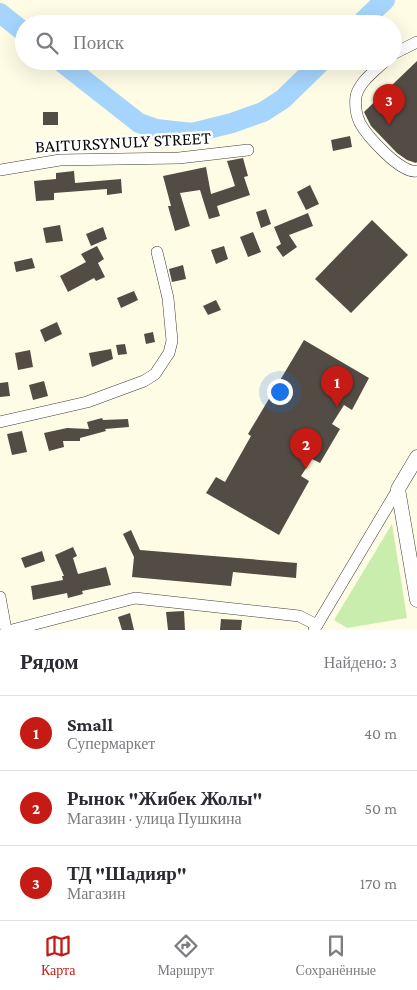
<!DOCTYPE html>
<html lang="ru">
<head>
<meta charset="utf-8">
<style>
	:root { --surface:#fff; --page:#f7f7f7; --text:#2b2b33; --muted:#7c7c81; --line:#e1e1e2; --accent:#c61b15 }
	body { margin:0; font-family:"Crimson Pro",serif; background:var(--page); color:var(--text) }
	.you { position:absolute; left:279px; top:391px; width:18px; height:18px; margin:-12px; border:4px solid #fff; border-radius:50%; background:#1a73e8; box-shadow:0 0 0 8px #1a73e833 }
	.badge { display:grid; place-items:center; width:32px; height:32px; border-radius:50%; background:var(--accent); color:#fff; font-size:16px; font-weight:700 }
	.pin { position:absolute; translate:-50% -41px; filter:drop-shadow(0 1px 2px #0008) }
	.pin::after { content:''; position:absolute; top:26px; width:18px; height:15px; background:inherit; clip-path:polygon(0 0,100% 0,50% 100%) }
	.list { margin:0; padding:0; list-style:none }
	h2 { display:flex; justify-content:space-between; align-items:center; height:65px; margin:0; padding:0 20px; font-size:21px }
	h2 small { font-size:16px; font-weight:400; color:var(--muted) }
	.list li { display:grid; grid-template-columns:32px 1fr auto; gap:15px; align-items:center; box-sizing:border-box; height:75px; padding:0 20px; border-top:1px solid var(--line) }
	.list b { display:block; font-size:19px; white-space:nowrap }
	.list p { margin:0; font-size:16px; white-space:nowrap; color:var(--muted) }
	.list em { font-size:16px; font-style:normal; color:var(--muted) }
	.icon { flex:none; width:28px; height:28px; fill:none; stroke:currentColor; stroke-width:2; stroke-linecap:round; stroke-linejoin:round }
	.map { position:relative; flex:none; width:417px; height:630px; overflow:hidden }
	.search { position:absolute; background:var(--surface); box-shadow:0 5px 20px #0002; left:15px; right:15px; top:15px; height:55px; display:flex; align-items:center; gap:12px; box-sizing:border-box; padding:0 18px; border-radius:28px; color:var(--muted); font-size:19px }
	.sheet { height:290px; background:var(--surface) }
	nav { display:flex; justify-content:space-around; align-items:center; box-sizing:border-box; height:70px; border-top:1px solid var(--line); background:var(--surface); font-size:14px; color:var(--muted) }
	nav a { display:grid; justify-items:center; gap:2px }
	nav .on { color:var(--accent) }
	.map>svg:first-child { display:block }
	.green { fill:#c9edac }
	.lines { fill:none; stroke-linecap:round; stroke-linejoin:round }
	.river { stroke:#a5d5fd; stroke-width:20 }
	.building { fill:#534c45 }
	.minor-casing { stroke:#3d3d3d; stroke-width:12 }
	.tertiary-casing { stroke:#3d3d3d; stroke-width:15 }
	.minor { stroke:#fff; stroke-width:11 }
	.tertiary { stroke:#fff; stroke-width:14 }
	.labels { text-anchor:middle; stroke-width:5; stroke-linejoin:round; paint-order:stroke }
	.street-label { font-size:18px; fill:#0a0a0a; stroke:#fff }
</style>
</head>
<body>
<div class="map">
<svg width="417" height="630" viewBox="0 0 417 630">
	<rect width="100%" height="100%" fill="#fffce6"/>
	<!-- green -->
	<path class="green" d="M392,524l15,94 -60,10 -13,-8z"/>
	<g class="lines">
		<!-- river -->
		<g class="river">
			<path d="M0,13l24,19"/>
			<path d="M360,24l25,-24"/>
			<path d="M60,61l79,62 17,6 36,4 40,-10 31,-11 20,-13 39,-38"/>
		</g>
	</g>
	<!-- building -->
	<g class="building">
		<path d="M417,61v101l-1,1 -9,-3 -10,-7 -26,-27 -7,-14z"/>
		<rect x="43" y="112" width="15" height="13"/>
		<path d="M350,136l2,11 -19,4 -2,-11z"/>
		<path d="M243,158l5,18 -4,1 6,18 -33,11 3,10 -11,3 -9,-29 -20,3 10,33 -15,5 -7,-25h3l-8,-30 43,-9 5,27 24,-8 -8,-25z"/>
		<path d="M74,171l1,12 46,-4 1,14 -15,2v-6l-53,4v7l-18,1 -2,-20 22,-2v-6z"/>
		<path d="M310,185l9,19 -13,6 -9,-18z"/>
		<path d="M266,209l5,15 -10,4 -5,-16z"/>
		<path d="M308,213l5,13 -24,9 8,12 -14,10 -7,-10 5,-3 -7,-17z"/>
		<path d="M372,220l36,35 -57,58 -36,-34z"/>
		<path d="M60,225l3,16 -17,2 -3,-15z"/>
		<path d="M103,227l4,12 -16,7 -5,-12z"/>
		<path d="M253,232l8,20 -13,5 -8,-20z"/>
		<path d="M97,246l7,13 -6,4 7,14 -9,4 -2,-3 -26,14 -8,-16 26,-14 -5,-8z"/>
		<path d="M224,246l4,13 -12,5 -5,-14z"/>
		<path d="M32,258l3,10 -19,4 -2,-10z"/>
		<path d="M183,265l3,14 -14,3 -3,-13z"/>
		<path d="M134,291l4,9 -17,8 -4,-10z"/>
		<path d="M216,300l5,10 -13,5 -5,-9z"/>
		<path d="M57,322l5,12 -17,8 -5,-12z"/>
		<path d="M153,332l2,10 -9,2 -2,-10z"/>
		<path d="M304,340l65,38 -17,32 -8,-5 -12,19 8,5 -20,34 -8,-4 -11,17 8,5 -30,54 -73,-42 10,-16 9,5 26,-46 -3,-2z"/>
		<path d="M125,344l2,10 -9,1 -2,-10z"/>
		<path d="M111,349l2,10 -21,8 -3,-14z"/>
		<path d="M30,350l3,17 -15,3 -3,-17z"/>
		<path d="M44,381l4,15 -15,4 -4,-15z"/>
		<path d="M8,382l2,14 -10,1v-14z"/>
		<path d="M102,418l1,2 25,-1 1,8 -24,2 1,2 -26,7v3h-17l1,6 -15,4 -5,-18 23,-5 22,1 -2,-7z"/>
		<path d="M22,431l5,21 -15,3 -5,-21z"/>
		<path d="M131,530l9,20 157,13 -1,15 -63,-6 -2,14 -99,-9 2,-20 -11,-23z"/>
		<path d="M73,547l4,9 -4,2 5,16 28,-7 5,18 -29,6 1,3 -15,4 -1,-5 -34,7 -2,-14 32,-6 -1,-4h2l-9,-21z"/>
		<path d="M42,551l3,10 -20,7 -4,-10z"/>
		<path d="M184,611l1,19h-17l-2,-18z"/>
		<path d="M130,613l4,17h-12l-4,-13z"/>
		<path d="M221,619l21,1 -1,10h-21z"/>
	</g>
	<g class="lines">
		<!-- minor casing -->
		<g class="minor-casing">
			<g id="minor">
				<path d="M393,54l24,-12"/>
				<path d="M385,61c-10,10 -25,20 -29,35 -1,9 0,19 4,27 7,13 42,52 57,48"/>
				<path d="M0,170l60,-10 119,-2 69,-8"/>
				<path d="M0,422l87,-20 57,-21 11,-7 14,-21 3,-12 -4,-43 -11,-46"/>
				<path d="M0,597l6,33"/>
				<path d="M12,630l123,-32 164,18 18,9"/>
				<path d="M314,630l84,-141"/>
			</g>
		</g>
		<!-- tertiary casing -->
		<g class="tertiary-casing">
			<path id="tertiary" d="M417,457l-19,32 19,111"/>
		</g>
		<!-- minor -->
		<use href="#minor" class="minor"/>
		<!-- tertiary -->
		<use href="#tertiary" class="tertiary"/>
	</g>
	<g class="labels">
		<!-- street labels -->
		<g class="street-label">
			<text transform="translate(123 142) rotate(-3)" y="6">BAITURSYNULY STREET</text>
		</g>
	</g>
</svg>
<div class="you"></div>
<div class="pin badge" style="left:337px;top:407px">1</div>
<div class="pin badge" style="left:306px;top:469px">2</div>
<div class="pin badge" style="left:389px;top:125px">3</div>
<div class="search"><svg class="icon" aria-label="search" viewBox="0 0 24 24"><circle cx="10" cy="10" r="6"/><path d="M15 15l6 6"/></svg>Поиск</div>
</div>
<section class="sheet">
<h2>Рядом<small>Найдено: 3</small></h2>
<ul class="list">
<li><span class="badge">1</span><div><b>Small</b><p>Супермаркет</p></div><em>40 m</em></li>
<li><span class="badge">2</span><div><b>Рынок &quot;Жибек Жолы&quot;</b><p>Магазин · улица Пушкина</p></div><em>50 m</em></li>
<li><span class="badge">3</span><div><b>ТД &quot;Шадияр&quot;</b><p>Магазин</p></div><em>170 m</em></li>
</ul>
</section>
<nav>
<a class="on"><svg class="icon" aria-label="map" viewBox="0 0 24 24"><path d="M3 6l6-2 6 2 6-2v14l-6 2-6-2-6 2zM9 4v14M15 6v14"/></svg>Карта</a>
<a><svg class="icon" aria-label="directions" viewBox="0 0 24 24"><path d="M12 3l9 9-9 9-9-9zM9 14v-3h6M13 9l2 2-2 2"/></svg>Маршрут</a>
<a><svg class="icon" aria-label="saved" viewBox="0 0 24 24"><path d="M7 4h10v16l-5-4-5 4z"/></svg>Сохранённые</a>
</nav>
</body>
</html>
